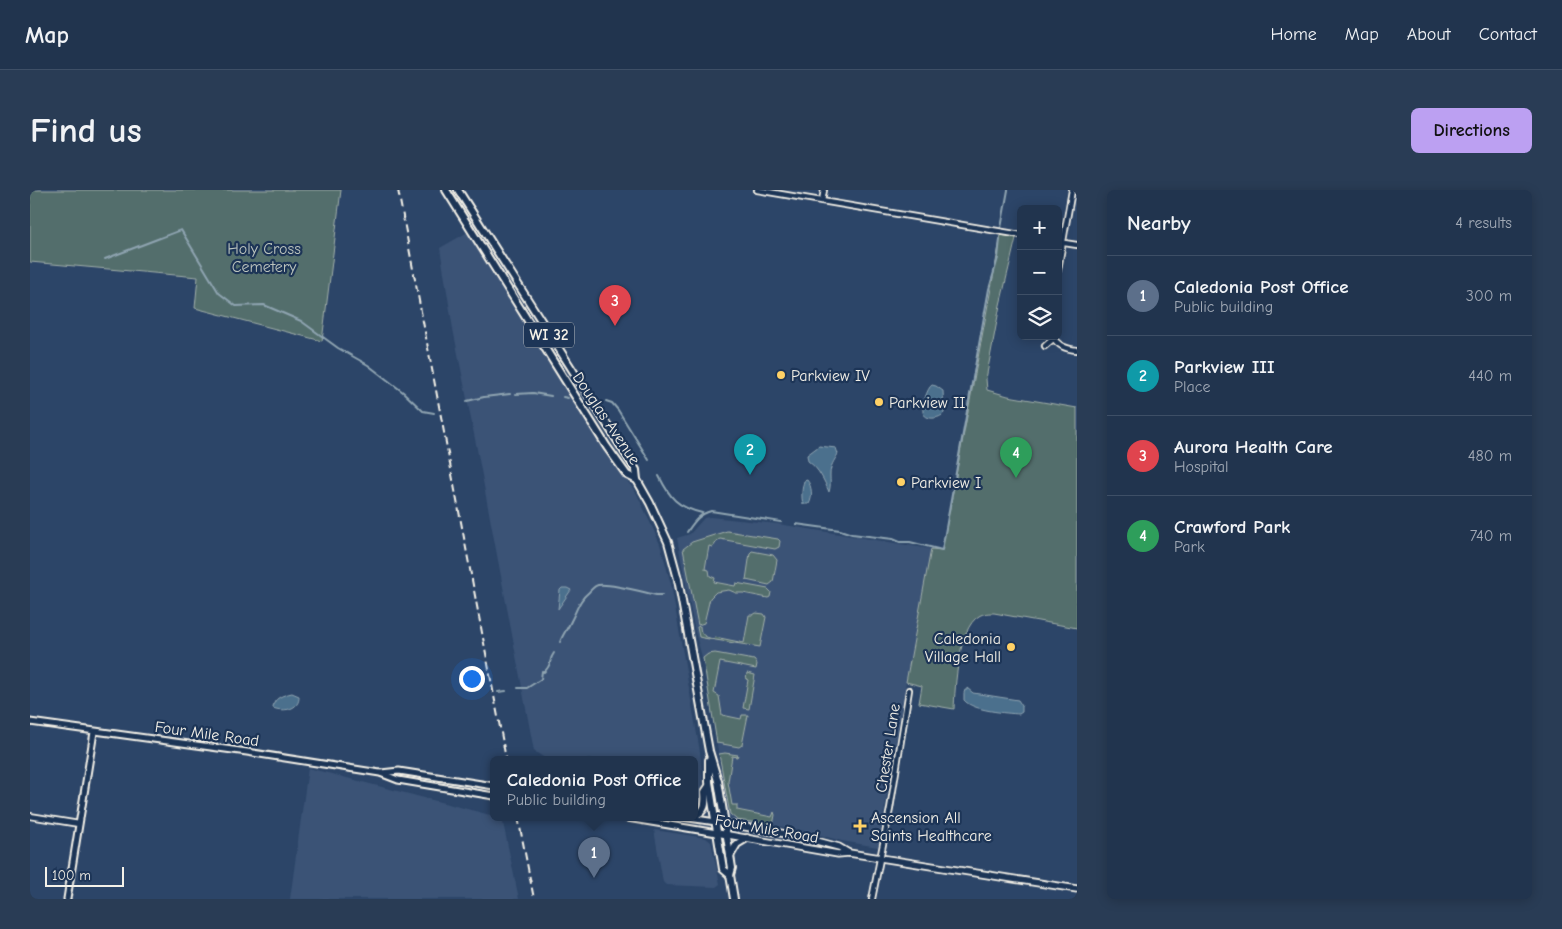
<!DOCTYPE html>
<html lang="en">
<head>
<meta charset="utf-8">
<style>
	:root { --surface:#21344e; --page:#293c55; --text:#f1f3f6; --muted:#a2aab6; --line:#3e4f66; --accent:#bca0f2 }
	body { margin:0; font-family:"Comic Neue",sans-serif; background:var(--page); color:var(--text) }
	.controls { position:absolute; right:15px; top:15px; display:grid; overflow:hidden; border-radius:8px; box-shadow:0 2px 12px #0003 }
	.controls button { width:45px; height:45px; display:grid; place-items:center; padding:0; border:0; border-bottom:1px solid var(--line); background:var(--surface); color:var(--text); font:25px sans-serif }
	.scale { position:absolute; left:15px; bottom:12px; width:79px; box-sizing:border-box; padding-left:5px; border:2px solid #f4f1e8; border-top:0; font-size:14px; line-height:18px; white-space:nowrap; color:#f4f1e8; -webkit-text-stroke:4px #1d3557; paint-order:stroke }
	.you { position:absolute; left:441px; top:488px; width:18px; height:18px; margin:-12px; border:4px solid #fff; border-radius:50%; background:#1a73e8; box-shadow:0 0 0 8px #1a73e833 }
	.badge { display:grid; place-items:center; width:32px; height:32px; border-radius:50%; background:var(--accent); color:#fff; font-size:16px; font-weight:700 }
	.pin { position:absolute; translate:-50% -41px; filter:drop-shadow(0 1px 2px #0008) }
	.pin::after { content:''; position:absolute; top:26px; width:18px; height:15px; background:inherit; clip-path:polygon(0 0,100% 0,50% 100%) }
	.popup { position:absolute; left:460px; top:566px; width:208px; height:65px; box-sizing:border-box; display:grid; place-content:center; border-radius:8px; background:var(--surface); filter:drop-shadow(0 1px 4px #0005); font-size:16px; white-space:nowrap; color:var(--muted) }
	.popup b { font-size:19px; color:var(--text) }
	.popup::after { content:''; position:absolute; left:50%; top:100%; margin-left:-10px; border:10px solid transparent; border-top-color:var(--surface) }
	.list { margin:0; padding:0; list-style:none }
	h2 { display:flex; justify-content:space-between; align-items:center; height:65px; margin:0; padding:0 20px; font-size:21px }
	h2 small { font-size:16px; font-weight:400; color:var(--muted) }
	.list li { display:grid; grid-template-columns:32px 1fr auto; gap:15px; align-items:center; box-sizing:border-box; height:80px; padding:0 20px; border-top:1px solid var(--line) }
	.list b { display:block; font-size:19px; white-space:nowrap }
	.list p { margin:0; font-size:16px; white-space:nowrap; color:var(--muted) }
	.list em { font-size:16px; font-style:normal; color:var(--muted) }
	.icon { flex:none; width:28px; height:28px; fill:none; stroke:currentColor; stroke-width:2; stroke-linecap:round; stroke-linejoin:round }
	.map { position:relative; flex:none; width:1047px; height:709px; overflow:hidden; border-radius:8px }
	header { display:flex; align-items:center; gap:30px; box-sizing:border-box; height:70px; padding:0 25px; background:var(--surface); border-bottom:1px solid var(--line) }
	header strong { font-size:24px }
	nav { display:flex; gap:28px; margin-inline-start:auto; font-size:18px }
	.intro { display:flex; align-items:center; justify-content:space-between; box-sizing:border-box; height:120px; padding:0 30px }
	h1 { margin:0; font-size:35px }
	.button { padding:12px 22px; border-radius:8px; background:var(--accent); color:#111; font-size:18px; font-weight:700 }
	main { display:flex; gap:30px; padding:0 30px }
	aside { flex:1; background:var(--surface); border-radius:8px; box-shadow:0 2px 12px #0003 }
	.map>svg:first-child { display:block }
	.built { fill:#3b5376 }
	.green { fill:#526e6c; stroke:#a3b0aa }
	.water { fill:#4b708d; stroke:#8fa4b1 }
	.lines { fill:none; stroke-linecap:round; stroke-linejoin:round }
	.stream { stroke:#8fa4b1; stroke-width:2 }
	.minor-casing { stroke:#f4f1e8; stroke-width:8 }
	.tertiary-casing { stroke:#f4f1e8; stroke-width:9 }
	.secondary-casing { stroke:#f4f1e8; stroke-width:9 }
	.primary-casing { stroke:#f4f1e8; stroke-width:10 }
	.minor { stroke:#1d3557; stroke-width:4.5 }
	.tertiary { stroke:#1d3557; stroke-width:5 }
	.secondary { stroke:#1d3557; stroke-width:5.5 }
	.primary { stroke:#1d3557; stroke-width:6 }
	.rail { stroke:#f4f1e8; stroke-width:2; stroke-dasharray:8 4; stroke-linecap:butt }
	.poi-dot { fill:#ffd166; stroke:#1d3557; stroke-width:2 }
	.labels { text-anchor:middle; stroke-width:4.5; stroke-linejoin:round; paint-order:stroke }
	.shield { fill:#1d3557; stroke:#b4b9bc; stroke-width:1 }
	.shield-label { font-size:15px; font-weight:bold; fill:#f4f1e8 }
	.park-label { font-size:16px; fill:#bbc3bd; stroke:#1d3557 }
	.poi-label { font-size:16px; fill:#f4f1e8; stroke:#1d3557; text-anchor:start }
	.street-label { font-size:16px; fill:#f4f1e8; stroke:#1d3557 }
</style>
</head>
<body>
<header>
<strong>Map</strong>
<nav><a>Home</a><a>Map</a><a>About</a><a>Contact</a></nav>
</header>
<div class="intro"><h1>Find us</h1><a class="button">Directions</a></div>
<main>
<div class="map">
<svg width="1047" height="709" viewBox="0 0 1047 709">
	<rect width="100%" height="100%" fill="#2c4568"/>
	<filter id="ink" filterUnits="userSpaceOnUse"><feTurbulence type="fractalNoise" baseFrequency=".02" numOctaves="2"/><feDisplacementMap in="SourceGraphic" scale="10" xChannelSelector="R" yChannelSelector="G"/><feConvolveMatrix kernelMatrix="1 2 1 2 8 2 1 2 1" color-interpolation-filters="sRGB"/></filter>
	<g filter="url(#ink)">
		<!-- built -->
		<g class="built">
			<path d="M438,42l143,227 26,35 23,50 11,40 29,168 4,49 -3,9 -7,2v-53h-148l-12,-8 -57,-302 -24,-120 -13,-81z"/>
			<path d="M680,327l68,7 153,25 -25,133 -28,165 -36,-6 -37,-10 -32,-6 -36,-3 -8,-5 -2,-5 -8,-56 -18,-103 -6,-21 -18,-94 13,-4 14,-16z"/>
			<path d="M278,578l194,50 17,81h-229z"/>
			<path d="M624,640l52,8 5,4 9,42 -4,3 -50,-2 -3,-3z"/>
		</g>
		<!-- green -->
		<g class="green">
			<path d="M1,0h310l-19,151 -127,-33 3,-31 -168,-15v-63z"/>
			<path d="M971,45l15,3 -16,67 -14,74 1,11 21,6 69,12v220l-83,-15c-5,0 -10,0 -15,3 -21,12 -24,71 -25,93l-35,-6 3,-17 -16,-4 25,-133 11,1z"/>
			<path d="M697,341l51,8 2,2 -1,6 -4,2 -55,-10 -2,1 -5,7 -4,-1 -4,23 4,1 1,6 5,2 -1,4 21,4 1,-3 32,6 3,3 -1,5 -2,1 -25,-5h-7l-7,-3 -13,2 -6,6 -6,25 -6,2 -15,-76 9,-7z"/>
			<path d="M722,361l21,4 4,5 -4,22 -4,3 -23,-5 4,-27z"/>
			<path d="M726,423l8,1 2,3 -6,30 -57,-9 -4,-1 -2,-10 3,-1c0,9 5,11 13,13l2,-2 29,6 5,-28h4z"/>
			<path d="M685,463l39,7 3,4 -1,5 -36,-7 -6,31 5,3 3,19 19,4 1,-4h6l-6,30 -3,2 -22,-4 -14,-85 5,-4z"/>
			<path d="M717,483l8,2 -6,34 -6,-1 5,-28 -2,-1z"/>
			<path d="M695,563l13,2 -1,2 -5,-1 -4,26 4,23h5v5l35,7 2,-5 1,3 -2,10 -36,-5 -7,-6 -11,-60z"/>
		</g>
		<!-- water -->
		<g class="water">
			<path d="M902,195l4,1 7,5 1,22c-4,6 -19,8 -21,-1 -1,-6 4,-24 9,-27z"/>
			<path d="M789,256l17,2 2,6c-4,7 -8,12 -8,21 0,6 1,11 -1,17 -5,-12 -10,-23 -21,-31l-1,-6z"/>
			<path d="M777,290c5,6 6,17 2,24h-6c-2,-8 -1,-16 1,-23z"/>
			<path d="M537,398l4,2 -13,19 2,-19 2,-2z"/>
			<path d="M937,498l6,5 45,7 4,6v6l-3,2c-13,-1 -46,-3 -55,-14v-7l1,-3h2z"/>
			<path d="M262,503l7,3c1,14 -16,16 -26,12 0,-10 10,-13 19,-15z"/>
		</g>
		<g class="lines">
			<!-- stream -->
			<g class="stream">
				<path d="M971,38l7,-38"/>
				<path d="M75,69l76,-29 38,63 17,13 28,-1 37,16 37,27 30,17 35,27 20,19 11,2"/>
				<path d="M486,204l17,-1 18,3"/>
				<path d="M533,207l5,1"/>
				<path d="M437,211l17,-4 26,-3"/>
				<path d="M576,211l6,2 6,7 31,50"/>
				<path d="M629,286c11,22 18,31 43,37"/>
				<path d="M766,334l44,6 12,4 41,5 7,3h10l32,8 47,-261 9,-31 2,-19"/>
				<path d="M657,342c7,-10 12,-18 24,-21l70,11"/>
				<path d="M530,452c3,-8 8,-14 11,-21 6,-11 8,-21 18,-29 3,-3 5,-6 9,-7 13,-2 44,7 58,10h6"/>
				<path d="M488,498h9l14,-9 1,-8 2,1c9,-8 4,-11 10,-19"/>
				<path d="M468,502l8,-1"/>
			</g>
			<!-- minor casing -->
			<g class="minor-casing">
				<g id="minor">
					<path d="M727,0l264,45"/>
					<path d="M792,11l2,-11"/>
					<path d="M1028,52l19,3"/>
					<path d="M1028,80l14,-80"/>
					<path d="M1022,146c6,10 14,13 25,14"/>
					<path d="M1015,156l8,-7"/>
					<path d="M0,626l49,8"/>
					<path d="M842,709l18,-90 19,-119"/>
				</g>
			</g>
			<!-- tertiary casing -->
			<g class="tertiary-casing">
				<g id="tertiary">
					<path d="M0,532l217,30 133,21 18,7 96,16"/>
					<path d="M351,583l18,-2 95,15"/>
					<path d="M591,627l96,16"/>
					<path d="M652,627l34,5"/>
					<path d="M37,709l27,-167"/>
				</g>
			</g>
			<!-- secondary casing -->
			<g class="secondary-casing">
				<g id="secondary">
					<path d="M686,632l82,14 41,11 10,6"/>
					<path d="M687,643l121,21 11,-1 228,36"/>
				</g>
			</g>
			<!-- primary casing -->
			<g class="primary-casing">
				<g id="primary">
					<path d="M416,0l161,257 20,28 10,5"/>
					<path d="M428,0l178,280 1,10 13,23 18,39 10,37 31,172 9,30 14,87 -2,7 4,24"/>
					<path d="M679,570v22l14,87 7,6"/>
					<path d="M664,626c12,-4 12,-13 11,-24l4,-6"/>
					<path d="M700,666l7,-12 10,-6"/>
				</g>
			</g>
			<!-- minor -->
			<use href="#minor" class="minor"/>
			<!-- tertiary -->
			<use href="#tertiary" class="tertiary"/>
			<!-- secondary -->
			<use href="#secondary" class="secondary"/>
			<!-- primary -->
			<use href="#primary" class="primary"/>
			<!-- rail -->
			<g class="rail">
				<path d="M368,0l108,569"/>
				<path d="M488,627l16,82"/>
			</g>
		</g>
	</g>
	<!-- markers -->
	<g class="poi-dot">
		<circle cx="751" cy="185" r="5"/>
		<circle cx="849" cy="212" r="5"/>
		<circle cx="871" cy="292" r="5"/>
		<circle cx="981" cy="457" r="5"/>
		<path d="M827.5 628.5h5v5h5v5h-5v5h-5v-5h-5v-5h5z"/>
	</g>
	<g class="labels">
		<!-- shield labels -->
		<rect class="shield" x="494" y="132.5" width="50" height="25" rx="4"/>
		<g class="shield-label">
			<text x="519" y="150">WI 32</text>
		</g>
		<!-- park labels -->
		<g class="park-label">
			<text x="234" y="64">Holy Cross<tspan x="234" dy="18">Cemetery</tspan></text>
		</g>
		<!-- poi labels -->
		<g class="poi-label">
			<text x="761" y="191">Parkview IV</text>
			<text x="859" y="218">Parkview II</text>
			<text x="881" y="298">Parkview I</text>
			<text x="971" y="454" text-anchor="end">Caledonia<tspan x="971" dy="18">Village Hall</tspan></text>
			<text x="841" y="633">Ascension All<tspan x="841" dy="18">Saints Healthcare</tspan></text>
		</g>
		<!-- street labels -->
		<g class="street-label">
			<text transform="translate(577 228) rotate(56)" y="6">Douglas Avenue</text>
			<text transform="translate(177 543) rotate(8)" y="6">Four Mile Road</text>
			<text transform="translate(857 558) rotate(-81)" y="6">Chester Lane</text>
			<text transform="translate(737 638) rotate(10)" y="6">Four Mile Road</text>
		</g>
	</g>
</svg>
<div class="controls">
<button>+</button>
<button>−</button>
<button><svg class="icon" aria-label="layers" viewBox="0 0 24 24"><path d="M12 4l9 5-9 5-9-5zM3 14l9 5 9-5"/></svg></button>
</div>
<div class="scale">100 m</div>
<div class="you"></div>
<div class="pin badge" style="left:564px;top:688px;background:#5c6f8a">1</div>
<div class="popup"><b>Caledonia Post Office</b>Public building</div>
<div class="pin badge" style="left:720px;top:285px;background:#0f9aa8">2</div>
<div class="pin badge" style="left:585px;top:136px;background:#e0444e">3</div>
<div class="pin badge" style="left:986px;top:288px;background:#2e9e5b">4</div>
</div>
<aside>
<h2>Nearby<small>4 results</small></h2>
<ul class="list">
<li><span class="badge" style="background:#5c6f8a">1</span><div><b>Caledonia Post Office</b><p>Public building</p></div><em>300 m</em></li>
<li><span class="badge" style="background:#0f9aa8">2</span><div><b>Parkview III</b><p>Place</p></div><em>440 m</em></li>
<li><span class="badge" style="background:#e0444e">3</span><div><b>Aurora Health Care</b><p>Hospital</p></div><em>480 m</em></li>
<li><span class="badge" style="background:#2e9e5b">4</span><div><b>Crawford Park</b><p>Park</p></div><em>740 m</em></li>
</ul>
</aside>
</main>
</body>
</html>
